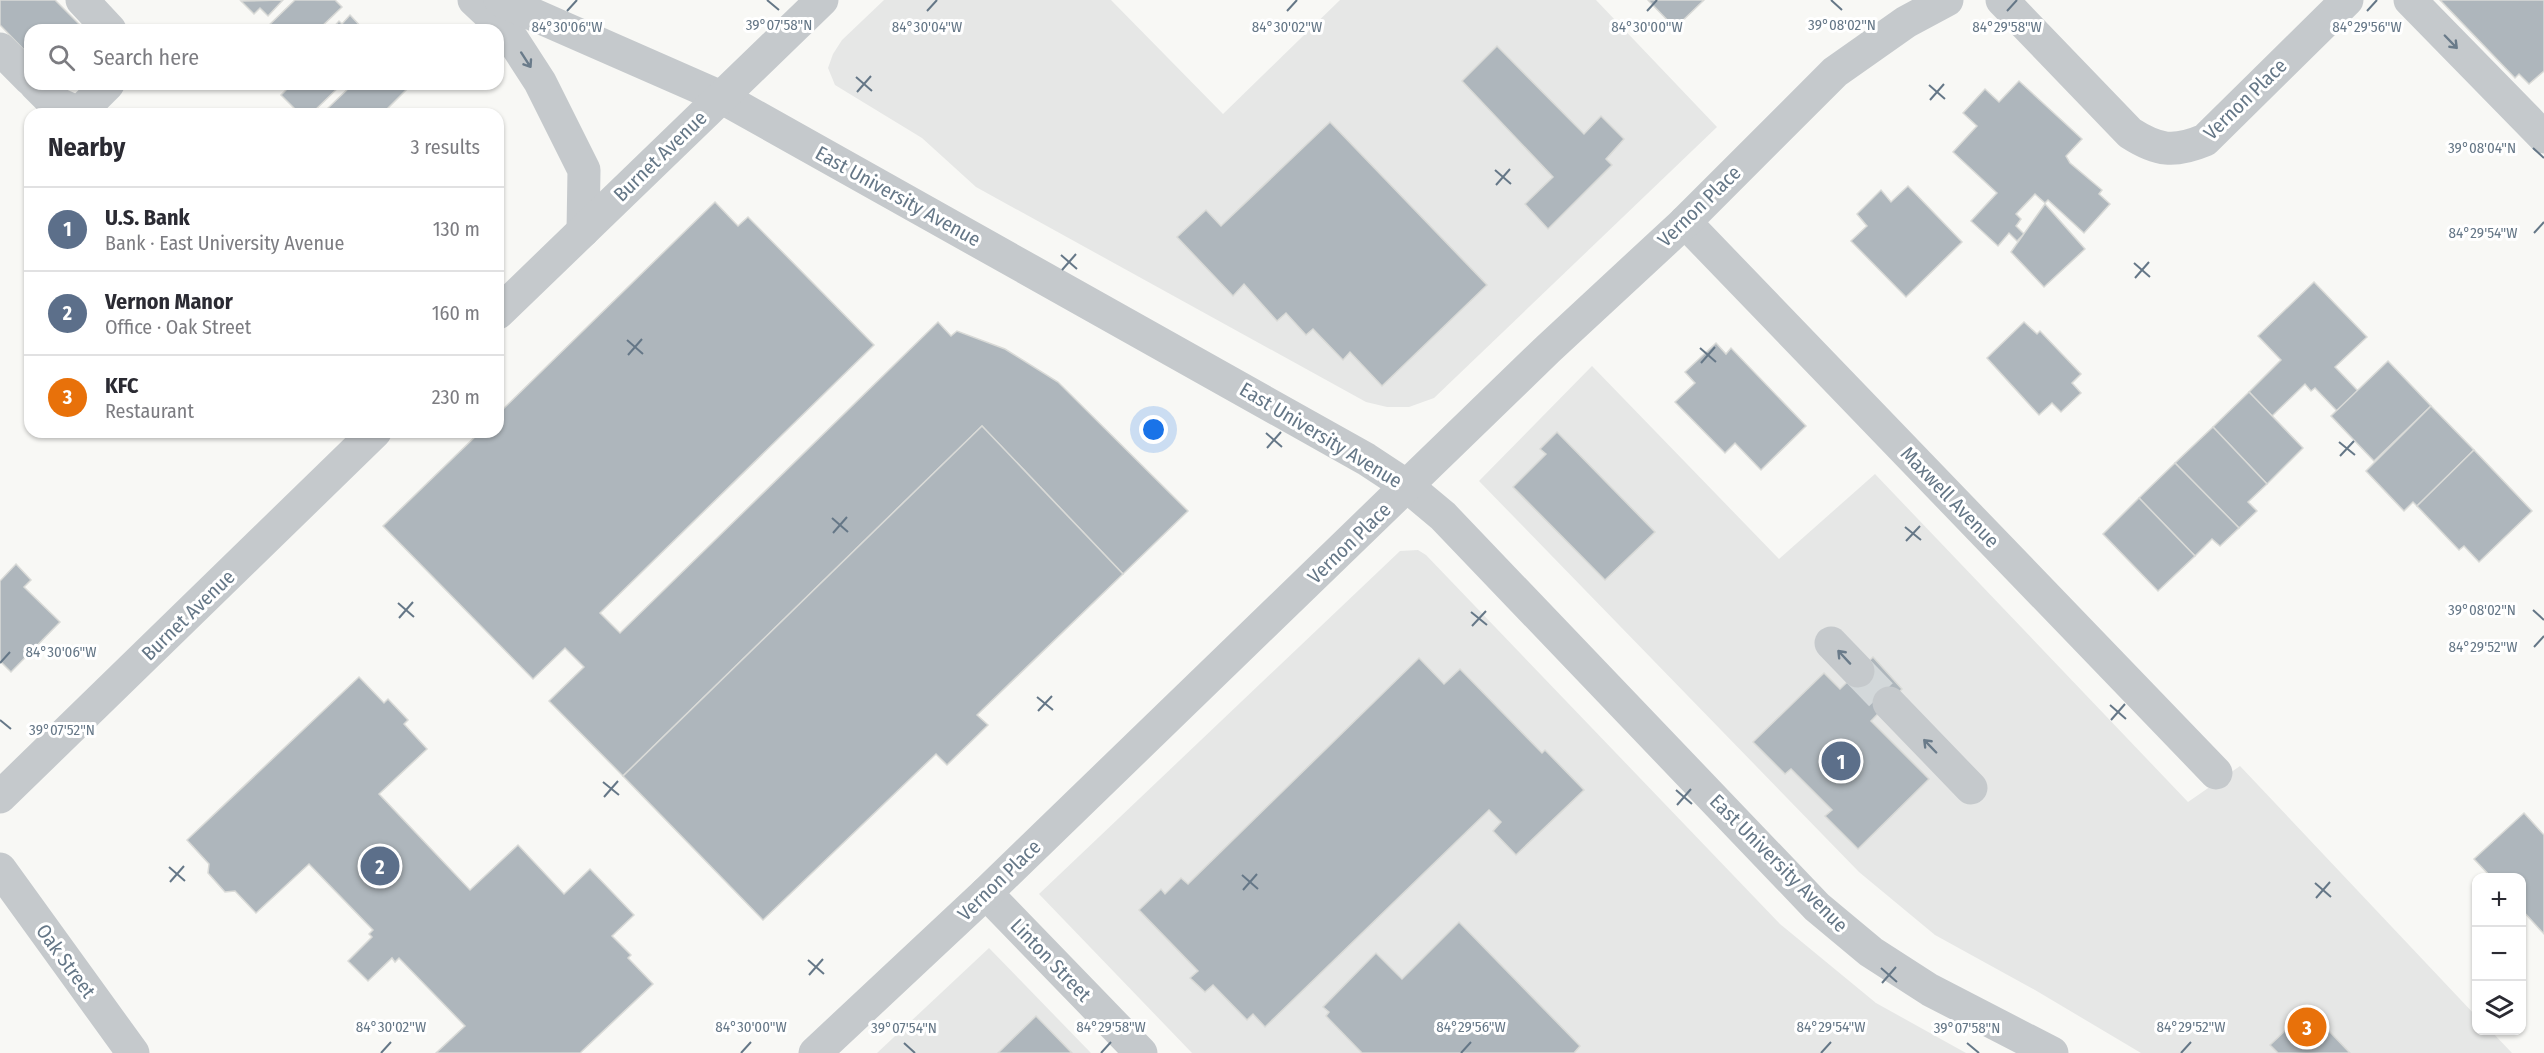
<!DOCTYPE html>
<html lang="en">
<head>
<meta charset="utf-8">
<style>
	:root { --surface:#fff; --page:#f7f7f7; --text:#2b2b33; --muted:#7c7c81; --line:#e1e1e2; --accent:#b45309 }
	body { margin:0; font-family:"Fira Sans Condensed",sans-serif; background:var(--page); color:var(--text) }
	.controls { position:absolute; right:18px; bottom:18px; display:grid; overflow:hidden; border-radius:12px; box-shadow:0 2px 4px #0004 }
	.controls button { width:54px; height:54px; display:grid; place-items:center; padding:0; border:0; border-bottom:2px solid var(--line); background:var(--surface); color:var(--text); font:30px sans-serif }
	.you { position:absolute; left:1154px; top:430px; width:21px; height:21px; margin:-15px; border:4px solid #fff; border-radius:50%; background:#1a73e8; box-shadow:0 0 0 9px #1a73e833 }
	.badge { display:grid; place-items:center; width:39px; height:39px; border-radius:50%; background:var(--accent); color:#fff; font-size:20px; font-weight:700 }
	.pin { position:absolute; translate:-50% -50%; border:3px solid #fff; box-shadow:0 2px 6px #0006 }
	.list { margin:0; padding:0; list-style:none }
	h2 { display:flex; justify-content:space-between; align-items:center; height:78px; margin:0; padding:0 24px; font-size:26px }
	h2 small { font-size:20px; font-weight:400; color:var(--muted) }
	.list li { display:grid; grid-template-columns:39px 1fr auto; gap:18px; align-items:center; box-sizing:border-box; height:84px; padding:0 24px; border-top:2px solid var(--line) }
	.list b { display:block; font-size:22px; white-space:nowrap }
	.list p { margin:0; font-size:20px; white-space:nowrap; color:var(--muted) }
	.list em { font-size:20px; font-style:normal; color:var(--muted) }
	.icon { flex:none; width:33px; height:33px; fill:none; stroke:currentColor; stroke-width:2; stroke-linecap:round; stroke-linejoin:round }
	.map { position:relative; flex:none; width:2544px; height:1053px; overflow:hidden }
	.search { position:absolute; background:var(--surface); box-shadow:0 2px 4px #0004; left:24px; top:24px; width:480px; height:66px; display:flex; align-items:center; gap:15px; box-sizing:border-box; padding:0 21px; border-radius:18px; color:var(--muted); font-size:22px }
	.panel { position:absolute; background:var(--surface); box-shadow:0 2px 4px #0004; left:24px; top:108px; width:480px; height:330px; border-radius:18px }
	.map>svg:first-child { display:block }
	.built { fill:#e6e7e6 }
	.building { fill:#aeb6bc; stroke:#d9dad7; stroke-width:1.5 }
	.lines { fill:none; stroke-linecap:round; stroke-linejoin:round }
	.minor-tunnel { stroke:#d3d8da; stroke-width:33; stroke-dasharray:33 16; stroke-linecap:butt }
	.minor { stroke:#c5c9cc; stroke-width:33 }
	.oneway { stroke:#6a7b8a }
	.ticks { fill:none; stroke:#657787; stroke-width:2 }
	.labels { text-anchor:middle; stroke-width:6; stroke-linejoin:round; paint-order:stroke }
	.street-label { font-size:20px; fill:#657787; stroke:#fff }
	.ticks-label { font-size:15px; text-anchor:middle; fill:#657787; stroke:#fff; stroke-width:6; stroke-linejoin:round; paint-order:stroke }
</style>
</head>
<body>
<div class="map">
<svg width="2544" height="1053" viewBox="0 0 2544 1053">
	<rect width="100%" height="100%" fill="#f8f8f5"/>
	<!-- built -->
	<g class="built">
		<path d="M884,0h227l112,114 117,-114h256l121,127 -283,271 -25,9h-22l-21,-5 -390,-215 -54,-49 -87,-53 -7,-17 5,-14 9,-14z"/>
		<path d="M1592,366l187,193 96,-85 313,328 52,-36 236,250v14l15,1 21,22h-371l-106,-63 -100,-55 -76,-63 -380,-391z"/>
		<path d="M1418,550l8,5 354,369 96,79 90,50h-774l-153,-159 361,-343z"/>
		<path d="M989,948l102,105h-214z"/>
	</g>
	<!-- building -->
	<g class="building">
		<path d="M0,0h55l28,28 -53,2v26l-30,-31z"/>
		<path d="M283,0l-15,16 -8,-8 -6,6 -13,-13z"/>
		<path d="M295,0h40l7,7 -24,23h-54z"/>
		<path d="M1648,0h56l-29,28z"/>
		<path d="M2440,0h104v71l-15,13 -10,-10 -4,4z"/>
		<path d="M350,15l14,15h-33l8,-9 3,3z"/>
		<path d="M1497,46l87,88 17,-18 23,23 -18,20 6,6 -64,64 -23,-25 28,-27 -91,-96z"/>
		<path d="M2019,81l63,58 -16,17 4,7 32,27 -3,4 11,10 -26,29 -36,-33 -3,3 -10,-9 -19,20 5,5 -5,7 8,8 -7,7 -8,-8 -11,13 -27,-25 26,-28 -44,-41 24,-26 -14,-13 22,-24 14,13z"/>
		<path d="M283,84h59l-31,30h-11l-19,-19 6,-6z"/>
		<path d="M353,84h51l-1,2 4,3 -25,25h-51l-4,-5z"/>
		<path d="M1330,122l157,163 -105,101 -32,-34 -7,8 -30,-31 -7,6 -20,-22 -9,8 -33,-37 -11,12 -56,-59 29,-27 15,16z"/>
		<path d="M1908,186l54,56 -56,55 -55,-56 16,-15 -10,-12 24,-24 10,12z"/>
		<path d="M715,202l23,24 10,-9 126,128 -274,268 20,20 318,-311 13,14 6,-5 48,18 53,33 130,129 -65,63 -141,-148 -359,350 -74,-75 35,-34 -19,-19 -32,31 -150,-153 97,-94h18v-18z"/>
		<path d="M2045,204l40,45 -41,38 -33,-35z"/>
		<path d="M2314,282l53,55 -32,30 23,24 -21,20 -22,-23 -4,3 -6,-7 -33,32 -23,-24 32,-32 -23,-24z"/>
		<path d="M2024,322l13,12 3,-3 41,43 -9,9 9,10 -20,19 -9,-9 -13,12 -52,-57z"/>
		<path d="M1716,343l10,11 5,-6 75,78 -45,44 -26,-27 -10,10 -50,-51 20,-19 -10,-11z"/>
		<path d="M2388,361l43,45 -57,55 -43,-45z"/>
		<path d="M2249,392l54,56 -36,36 -54,-57z"/>
		<path d="M2431,406l43,44 -57,56 -4,-4 -9,9 -38,-40z"/>
		<path d="M982,426l141,148 -146,141 11,10 -41,40 -11,-11 -173,166 -140,-144z"/>
		<path d="M2213,427l54,57 -19,18 9,9 -18,17 -64,-65z"/>
		<path d="M1557,432l98,100 -50,48 -92,-93 33,-33 -6,-5z"/>
		<path d="M2474,450l58,61 -53,51 -15,-16 -5,4 -42,-44z"/>
		<path d="M2175,463l64,65 -19,18 -8,-7 -17,17 -56,-58z"/>
		<path d="M2139,498l56,58 -37,35 -55,-57z"/>
		<path d="M16,564l15,16 -7,7 36,35 -49,50 -11,-11v-80z"/>
		<path d="M1873,657l29,32 -31,32 58,58 -71,70 -33,-33 7,-6 -41,-41 -6,5 -32,-32 71,-69 16,16z"/>
		<path d="M1419,658l25,26 16,-15 82,84 3,-3 39,40 -68,65 -23,-24 8,-9 -12,-12 -224,217 -12,-13 -6,6 -34,-35 -8,7 -15,-14 8,-7 -59,-61 22,-21 4,5 16,-16 7,6z"/>
		<path d="M359,677l25,26 4,-4 20,21 -4,4 23,25 -48,45 91,96 48,-45 46,49 26,-25 44,46 -22,21 19,19 -3,3 25,26 -73,69h-144l29,-27 -66,-68 -4,4 -3,-4 -24,23 -20,-20 24,-24 -3,-3 4,-4 -64,-66 -53,49 -21,-22 -10,1 -17,-19 1,-9 -22,-24z"/>
		<path d="M2524,813l20,22v99l-22,-24v-32h-30l-18,-19z"/>
		<path d="M1459,922l121,124 -6,7h-212l-36,-37 3,-4 -6,-5 53,-54 26,26z"/>
		<path d="M2308,1009l42,44h-72l-8,-8z"/>
		<path d="M1036,1016l36,37h-74z"/>
	</g>
	<g class="lines">
		<!-- minor-tunnel -->
		<path class="minor-tunnel" d="M1858,671l31,32"/>
		<!-- minor -->
		<g class="minor">
			<path d="M82,0l28,30"/>
			<path d="M474,0l33,31 33,51 44,88 -1,61"/>
			<path d="M500,0l221,97 645,362 41,27 36,30 374,391 54,45 59,38 122,63"/>
			<path d="M2002,0l128,133c28,18 44,20 75,7l142,-140"/>
			<path d="M2410,0l134,137"/>
			<path d="M0,49l30,30"/>
			<path d="M35,84l17,17 27,12 29,-29"/>
			<path d="M1685,222l531,551"/>
			<path d="M498,313l324,-313"/>
			<path d="M1831,643l27,28"/>
			<path d="M1889,703l82,85"/>
			<path d="M0,797l375,-365"/>
			<path d="M0,869l133,184"/>
			<path d="M986,893l155,160"/>
			<path d="M815,1053l171,-160 562,-544 137,-127 150,-150 71,-50 41,-22"/>
		</g>
	</g>
	<!-- one-way arrows -->
	<defs><path id="oneway-shaft" d="M-6 0H5M1.5-3L5.5 0L1.5 3" fill="none" stroke-width="1.6" stroke-linecap="round" stroke-linejoin="round" transform="scale(1.5)"/></defs>
	<g class="oneway">
		<use href="#oneway-shaft" transform="translate(2451 42) rotate(46)"/>
		<use href="#oneway-shaft" transform="translate(526 60) rotate(57)"/>
		<use href="#oneway-shaft" transform="translate(1844 657) rotate(-133)"/>
		<use href="#oneway-shaft" transform="translate(1930 746) rotate(-134)"/>
	</g>
	<!-- ticks -->
	<path class="ticks" d="M767,0l12,10M1831,0l11,10M567,11l10,-11M927,11l10,-11M1287,11l10,-11M1647,11l10,-11M2007,11l10,-11M2367,11l10,-11M856,77l16,14M1929,85l16,14M857,92l14,-16M1930,100l14,-16M2533,148l11,10M1495,170l16,14M1496,185l14,-16M2534,233l10,-11M1061,255l16,14M2134,263l16,14M1062,270l14,-16M2135,278l14,-16M627,340l16,14M1700,348l16,14M628,355l14,-16M1701,363l14,-16M1266,433l16,14M2339,442l16,13M1267,448l14,-16M2340,456l14,-15M832,518l16,14M1905,527l16,13M833,533l14,-16M1906,541l14,-15M398,603l16,14M2533,610l11,10M1471,612l16,13M399,618l14,-16M1472,626l14,-15M2534,647l10,-11M0,663l10,-11M1037,697l16,13M2110,705l16,14M1038,711l14,-15M0,720l11,9M2111,720l14,-16M603,782l16,13M1676,790l16,14M604,797l14,-16M1677,805l14,-16M169,867l16,14M1242,875l16,14M170,882l14,-16M2315,883l16,14M1243,890l14,-16M2316,898l14,-16M808,960l16,14M1881,968l16,14M809,975l14,-16M1882,983l14,-16M904,1043l11,10M1967,1043l12,10M381,1053l10,-11M741,1053l10,-11M1101,1053l10,-11M1461,1053l10,-11M1821,1053l10,-11M2181,1053l10,-11"/>
	<g class="labels">
		<!-- street labels -->
		<g class="street-label">
			<text transform="translate(2245 99) rotate(-44)" y="7">Vernon Place</text>
			<text transform="translate(660 156) rotate(-44)" y="7">Burnet Avenue</text>
			<text transform="translate(898 196) rotate(29)" y="7">East University Avenue</text>
			<text transform="translate(1699 206) rotate(-44)" y="7">Vernon Place</text>
			<text transform="translate(1321 435) rotate(31)" y="7">East University Avenue</text>
			<text transform="translate(1950 497) rotate(46)" y="7">Maxwell Avenue</text>
			<text transform="translate(1349 543) rotate(-44)" y="7">Vernon Place</text>
			<text transform="translate(188 615) rotate(-44)" y="7">Burnet Avenue</text>
			<text transform="translate(1779 863) rotate(45)" y="7">East University Avenue</text>
			<text transform="translate(999 880) rotate(-44)" y="7">Vernon Place</text>
			<text transform="translate(1051 960) rotate(46)" y="7">Linton Street</text>
			<text transform="translate(66 961) rotate(54)" y="7">Oak Street</text>
		</g>
	</g>
	<g class="ticks-label">
		<text x="779" y="30">39°07'58"N</text>
		<text x="1842" y="30">39°08'02"N</text>
		<text x="567" y="32">84°30'06"W</text>
		<text x="927" y="32">84°30'04"W</text>
		<text x="1287" y="32">84°30'02"W</text>
		<text x="1647" y="32">84°30'00"W</text>
		<text x="2007" y="32">84°29'58"W</text>
		<text x="2367" y="32">84°29'56"W</text>
		<text x="2482" y="153">39°08'04"N</text>
		<text x="2483" y="238">84°29'54"W</text>
		<text x="2482" y="615">39°08'02"N</text>
		<text x="2483" y="652">84°29'52"W</text>
		<text x="61" y="657">84°30'06"W</text>
		<text x="62" y="735">39°07'52"N</text>
		<text x="391" y="1032">84°30'02"W</text>
		<text x="751" y="1032">84°30'00"W</text>
		<text x="1111" y="1032">84°29'58"W</text>
		<text x="1471" y="1032">84°29'56"W</text>
		<text x="1831" y="1032">84°29'54"W</text>
		<text x="2191" y="1032">84°29'52"W</text>
		<text x="904" y="1033">39°07'54"N</text>
		<text x="1967" y="1033">39°07'58"N</text>
	</g>
</svg>
<div class="controls">
<button>+</button>
<button>−</button>
<button><svg class="icon" aria-label="layers" viewBox="0 0 24 24"><path d="M12 4l9 5-9 5-9-5zM3 14l9 5 9-5"/></svg></button>
</div>
<div class="you"></div>
<div class="pin badge" style="left:1841px;top:761px;background:#5c6f8a">1</div>
<div class="pin badge" style="left:380px;top:866px;background:#5c6f8a">2</div>
<div class="pin badge" style="left:2307px;top:1027px;background:#e8710a">3</div>
<div class="search"><svg class="icon" aria-label="search" viewBox="0 0 24 24"><circle cx="10" cy="10" r="6"/><path d="M15 15l6 6"/></svg>Search here</div>
<section class="panel">
<h2>Nearby<small>3 results</small></h2>
<ul class="list">
<li><span class="badge" style="background:#5c6f8a">1</span><div><b>U.S. Bank</b><p>Bank · East University Avenue</p></div><em>130 m</em></li>
<li><span class="badge" style="background:#5c6f8a">2</span><div><b>Vernon Manor</b><p>Office · Oak Street</p></div><em>160 m</em></li>
<li><span class="badge" style="background:#e8710a">3</span><div><b>KFC</b><p>Restaurant</p></div><em>230 m</em></li>
</ul>
</section>
</div>
</body>
</html>
